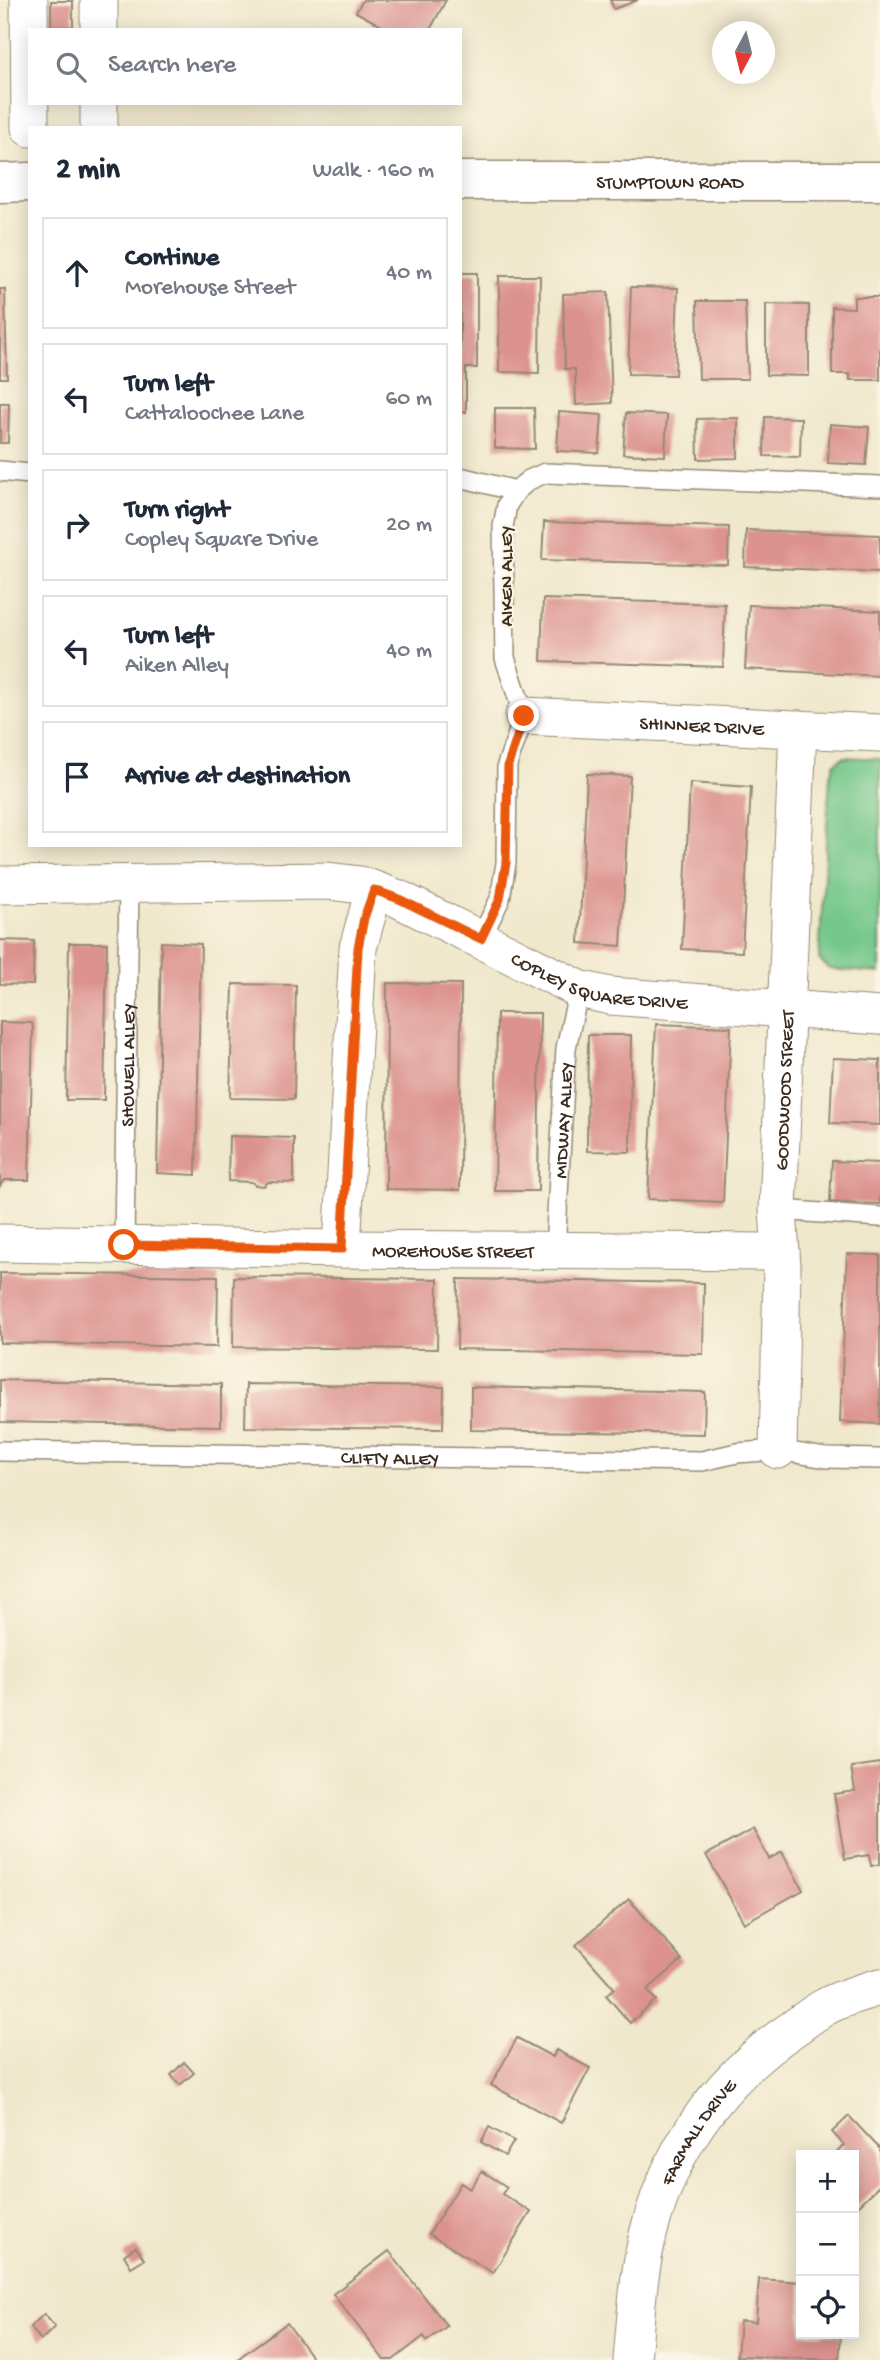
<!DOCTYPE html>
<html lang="en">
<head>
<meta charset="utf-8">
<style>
	:root { --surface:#fff; --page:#f6f6f7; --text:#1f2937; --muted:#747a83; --line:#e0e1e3 }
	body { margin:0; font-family:"Gochi Hand",sans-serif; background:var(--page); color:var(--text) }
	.controls { position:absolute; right:21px; bottom:21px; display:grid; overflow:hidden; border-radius:0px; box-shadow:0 4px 18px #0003 }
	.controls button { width:63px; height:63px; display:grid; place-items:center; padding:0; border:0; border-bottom:2px solid var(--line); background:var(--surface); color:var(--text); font:35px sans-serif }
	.compass { position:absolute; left:712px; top:21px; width:63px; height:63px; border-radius:50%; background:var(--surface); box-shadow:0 4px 18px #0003; rotate:187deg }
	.stop { position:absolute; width:21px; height:21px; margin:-16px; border:5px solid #ea580c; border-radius:50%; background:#fff }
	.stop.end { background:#ea580c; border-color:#fff; box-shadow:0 2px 7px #0008 }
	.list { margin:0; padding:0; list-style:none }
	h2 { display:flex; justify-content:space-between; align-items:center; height:91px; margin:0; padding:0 28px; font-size:30px }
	h2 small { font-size:23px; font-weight:400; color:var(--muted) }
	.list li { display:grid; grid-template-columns:46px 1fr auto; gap:21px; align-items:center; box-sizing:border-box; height:112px; margin:0 14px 14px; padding:0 14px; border:2px solid var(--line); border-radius:0px }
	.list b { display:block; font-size:26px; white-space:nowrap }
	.list p { margin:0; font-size:23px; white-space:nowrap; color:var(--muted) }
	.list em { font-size:23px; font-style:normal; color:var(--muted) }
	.icon { flex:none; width:38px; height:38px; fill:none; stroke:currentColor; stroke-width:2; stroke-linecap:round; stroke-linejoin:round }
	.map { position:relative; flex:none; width:880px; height:2360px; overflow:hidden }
	.search { position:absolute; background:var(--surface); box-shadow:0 4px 18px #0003; left:28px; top:28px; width:434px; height:77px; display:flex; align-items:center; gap:18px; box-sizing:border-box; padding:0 24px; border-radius:0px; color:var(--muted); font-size:26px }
	.panel { position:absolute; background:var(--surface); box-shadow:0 4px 18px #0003; left:28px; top:126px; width:434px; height:721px; border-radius:0px }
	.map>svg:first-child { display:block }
	.green { fill:#75c88b; stroke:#587954; stroke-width:2 }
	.building { fill:#dc928f }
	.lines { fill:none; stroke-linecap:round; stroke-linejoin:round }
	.service-casing { stroke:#968975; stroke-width:22 }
	.minor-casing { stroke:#968975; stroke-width:39 }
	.tertiary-casing { stroke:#968975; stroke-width:41 }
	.service { stroke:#fff; stroke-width:19 }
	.minor { stroke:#fff; stroke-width:37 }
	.tertiary { stroke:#fff; stroke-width:38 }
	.route { stroke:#ea580c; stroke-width:9 }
	.labels { text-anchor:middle; stroke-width:5; stroke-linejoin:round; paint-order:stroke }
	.street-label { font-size:19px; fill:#3b2a1e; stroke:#fcf5e5 }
</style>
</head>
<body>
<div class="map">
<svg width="880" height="2360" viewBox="0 0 880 2360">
	<rect width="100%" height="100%" fill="#fcf5e5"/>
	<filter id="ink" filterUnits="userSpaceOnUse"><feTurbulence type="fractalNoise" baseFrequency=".0143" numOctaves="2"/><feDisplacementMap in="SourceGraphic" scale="14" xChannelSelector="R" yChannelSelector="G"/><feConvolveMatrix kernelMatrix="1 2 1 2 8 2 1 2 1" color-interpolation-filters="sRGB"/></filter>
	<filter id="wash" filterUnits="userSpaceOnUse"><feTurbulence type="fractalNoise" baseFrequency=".00686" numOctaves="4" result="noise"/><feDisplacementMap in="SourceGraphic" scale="28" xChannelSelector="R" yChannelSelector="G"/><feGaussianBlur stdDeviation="1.57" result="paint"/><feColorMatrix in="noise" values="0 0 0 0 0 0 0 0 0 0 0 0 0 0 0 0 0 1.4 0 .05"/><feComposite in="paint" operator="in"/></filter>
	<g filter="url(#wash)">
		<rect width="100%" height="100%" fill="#f0e8cc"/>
		<!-- green -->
		<path class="green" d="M843,757l37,2v214l-51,-4 -10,-10 11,-184 4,-11z"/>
		<g id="blocks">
			<!-- building -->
			<g class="building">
				<path d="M363,0h83l-16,30h-41l-33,-18z"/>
				<path d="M610,0h28l-24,9z"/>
				<rect x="51" y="1" width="22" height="26"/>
				<path d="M460,273h17v95h-11v44h-6z"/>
				<path d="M499,276h41l-1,97 -40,-1z"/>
				<path d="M631,287l47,1 -3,87 -47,-1z"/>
				<path d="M0,289h5l2,89h-7z"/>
				<path d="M608,292l4,111 -36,2 -1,-36h-10l-2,-75z"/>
				<path d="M854,297h26v83h-30v-6h-18v-67l22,1z"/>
				<path d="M697,301h48l3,78h-49z"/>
				<path d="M766,304l43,1v71l-43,-1z"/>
				<path d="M0,403h9l-1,40h-8z"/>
				<path d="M495,408h39l1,41 -40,-1z"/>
				<path d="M559,412l43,3 -3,38 -42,-2z"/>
				<path d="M626,413l41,2 -2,41 -42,-2z"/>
				<path d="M765,417l36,1 -1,39 -36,-1z"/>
				<path d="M738,418v40l-40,1 -1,-40z"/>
				<path d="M830,424l39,3 -3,38 -38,-2z"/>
				<path d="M544,522l185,5 -1,38 -186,-5z"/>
				<path d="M746,530l134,5v37l-135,-5z"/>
				<path d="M543,599l182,5 -2,63 -182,-6z"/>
				<path d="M749,605l131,6v65l-135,-7z"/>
				<path d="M587,774l43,2 -9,170 -42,-3z"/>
				<path d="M690,783l61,4 -9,165 -60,-3z"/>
				<path d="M0,940l34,1 -1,44 -33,-1z"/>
				<path d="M161,942l40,2 -5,231 -39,-2z"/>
				<path d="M69,943h38l-3,157h-38z"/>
				<path d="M387,983l74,1 -1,206 -74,-1z"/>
				<path d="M233,984l63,1 -2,114 -64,-1z"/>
				<path d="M497,1013h43l-2,178h-43z"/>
				<path d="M0,1022l32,1 1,6 -4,151h-25l-4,6z"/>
				<path d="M656,1024l75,3 -8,175 -75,-3z"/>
				<path d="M588,1035h43l-1,117 -43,-1z"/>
				<path d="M833,1058l47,2v65l-50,-2z"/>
				<path d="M229,1136l65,2v45l-26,-1 -4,4 -9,-1 -3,-3 -24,-1z"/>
				<path d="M832,1161l48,2v41l-50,-2z"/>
				<path d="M847,1254l33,1v169l-40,-2z"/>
				<path d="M0,1273l218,3 -1,71 -217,-4z"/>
				<path d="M234,1277l204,2 -1,70 -204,-2z"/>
				<path d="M458,1279l246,4 -1,71 -246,-5z"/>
				<path d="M0,1380l221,4v42l-221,-4z"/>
				<path d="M246,1384l198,3 -1,42 -198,-2z"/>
				<path d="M471,1387l234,5 -1,42 -233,-4z"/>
				<path d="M880,1763v101l-9,2 -2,-11 -24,4 -11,-65 21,-3 -4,-24z"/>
				<path d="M753,1829l16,30 13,-7 21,38 -59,33 -38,-68z"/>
				<path d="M629,1899l53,61 -35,30 9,10 -26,23 -24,-28 8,-7 -38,-43z"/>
				<path d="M517,2038l36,19 3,-7 34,18 -29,55 -70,-38z"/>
				<path d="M184,2062l10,11 -14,12 -9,-10z"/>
				<path d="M849,2116l31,33v36l-23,22 -3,-4v-48h-21l11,-10 -12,-13z"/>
				<path d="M489,2127l25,14 -9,15 -24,-14z"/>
				<path d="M482,2171l25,16 -5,7 29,18 -38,61 -64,-39 32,-51 9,6z"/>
				<path d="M136,2247l8,12 -13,8 -7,-12z"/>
				<path d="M389,2251l58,75 -20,15 -3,-5 -31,24h-9l-51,-66z"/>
				<path d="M759,2279l42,3v52h40l-2,26 -102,-4 3,-35 16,1z"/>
				<path d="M44,2314l11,13 -14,13 -11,-13z"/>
				<path d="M287,2323l27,37h-78z"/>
			</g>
		</g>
	</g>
	<g filter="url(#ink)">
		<use href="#blocks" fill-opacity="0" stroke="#968975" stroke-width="2"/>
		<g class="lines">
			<!-- service casing -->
			<g class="service-casing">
				<g id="service">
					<path d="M0,471l30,3"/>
					<path d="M460,477l56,14"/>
					<path d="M481,938l19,-39 6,-36 1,-98 17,-49 -19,-58 -2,-131 4,-22 9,-14 13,-11 16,-7 335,13"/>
					<path d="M778,1210l102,7"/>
					<path id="s1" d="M124,1245l5,-361"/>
					<path id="s2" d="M555,1251l11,-203 13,-59"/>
					<path id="s3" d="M0,1451l702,10 35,-8 41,-3 48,8 54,1"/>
				</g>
			</g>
			<!-- minor casing -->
			<g class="minor-casing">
				<g id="minor">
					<path d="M29,0l1,128"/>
					<path d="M99,30v-30"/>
					<path d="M99,128v-25"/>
					<path id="s4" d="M524,716l356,17"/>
					<path id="s5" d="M0,885l328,-4 33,4 38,14 180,90 31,7 270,20"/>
					<path id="s6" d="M0,1243l342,6 439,3"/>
					<path d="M342,1249l16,-301 16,-58"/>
					<path id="s7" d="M778,1450l4,-182 -4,-58 20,-481"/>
					<path id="s8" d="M632,2360c4,-44 6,-89 18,-133 23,-84 72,-150 144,-199 10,-7 20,-15 31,-21 16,-9 37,-15 55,-20"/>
				</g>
			</g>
			<!-- tertiary casing -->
			<g class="tertiary-casing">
				<g id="tertiary">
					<path id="s9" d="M460,181h420"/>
					<path d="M0,183l30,-1"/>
				</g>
			</g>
			<!-- service -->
			<use href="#service" class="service"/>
			<!-- minor -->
			<use href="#minor" class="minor"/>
			<!-- tertiary -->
			<use href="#tertiary" class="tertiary"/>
		</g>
	</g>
	<g class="lines" filter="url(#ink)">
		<!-- route -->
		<path class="route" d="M124,1245l218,4 16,-301 6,-30 10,-28 25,9 82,40 19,-40 6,-36 2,-98 16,-49"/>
	</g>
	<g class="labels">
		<!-- street labels -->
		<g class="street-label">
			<text dy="7" stroke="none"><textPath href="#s9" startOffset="210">STUMPTOWN ROAD</textPath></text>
			<text transform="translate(505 576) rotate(-90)" y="7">AIKEN ALLEY</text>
			<text dy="7" stroke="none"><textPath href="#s4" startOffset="178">SHINNER DRIVE</textPath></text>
			<text dy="7" stroke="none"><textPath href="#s5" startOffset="621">COPLEY SQUARE DRIVE</textPath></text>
			<text dy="7" stroke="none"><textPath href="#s1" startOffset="180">SHOWELL ALLEY</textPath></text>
			<text dy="7" stroke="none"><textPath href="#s7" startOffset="360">GOODWOOD STREET</textPath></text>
			<text dy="7" stroke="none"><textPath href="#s2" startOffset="131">MIDWAY ALLEY</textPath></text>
			<text dy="7" stroke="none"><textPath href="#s6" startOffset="453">MOREHOUSE STREET</textPath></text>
			<text dy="7" stroke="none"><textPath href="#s3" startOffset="390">CLIFTY ALLEY</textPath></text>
			<text dy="7" stroke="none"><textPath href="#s8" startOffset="242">FARMALL DRIVE</textPath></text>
		</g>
	</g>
</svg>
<div class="controls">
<button>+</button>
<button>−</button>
<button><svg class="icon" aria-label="locate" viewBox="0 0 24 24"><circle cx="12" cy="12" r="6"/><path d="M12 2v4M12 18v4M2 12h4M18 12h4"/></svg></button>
</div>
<svg class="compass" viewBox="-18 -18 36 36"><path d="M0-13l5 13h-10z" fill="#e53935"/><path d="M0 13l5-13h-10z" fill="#747a83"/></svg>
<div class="stop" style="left:124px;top:1245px"></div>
<div class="stop end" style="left:524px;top:716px"></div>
<div class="search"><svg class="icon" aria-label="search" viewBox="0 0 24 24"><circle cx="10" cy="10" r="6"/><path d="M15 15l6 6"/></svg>Search here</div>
<section class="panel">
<h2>2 min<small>Walk · 160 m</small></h2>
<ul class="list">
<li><svg class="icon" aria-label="ahead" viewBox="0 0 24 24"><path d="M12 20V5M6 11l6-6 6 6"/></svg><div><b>Continue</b><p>Morehouse Street</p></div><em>40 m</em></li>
<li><svg class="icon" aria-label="left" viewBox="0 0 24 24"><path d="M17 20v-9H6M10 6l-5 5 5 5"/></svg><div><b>Turn left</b><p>Cattaloochee Lane</p></div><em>60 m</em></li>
<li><svg class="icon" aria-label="right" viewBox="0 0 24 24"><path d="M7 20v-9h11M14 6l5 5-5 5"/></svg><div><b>Turn right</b><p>Copley Square Drive</p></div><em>20 m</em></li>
<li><svg class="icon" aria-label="left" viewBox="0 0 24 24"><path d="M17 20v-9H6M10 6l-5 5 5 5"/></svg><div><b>Turn left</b><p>Aiken Alley</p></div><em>40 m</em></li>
<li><svg class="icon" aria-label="arrive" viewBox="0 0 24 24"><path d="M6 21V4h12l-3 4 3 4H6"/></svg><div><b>Arrive at destination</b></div></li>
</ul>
</section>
</div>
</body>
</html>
